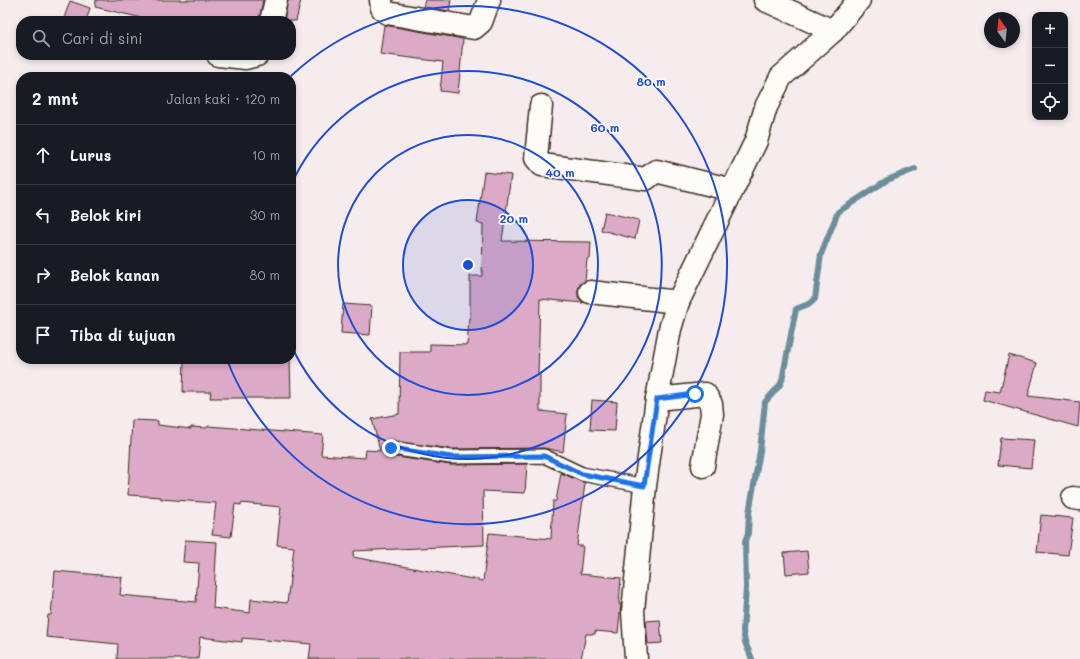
<!DOCTYPE html>
<html lang="id">
<head>
<meta charset="utf-8">
<style>
	:root { --surface:#171b24; --page:#242831; --text:#f1f3f6; --muted:#9ea1a6; --line:#363941 }
	body { margin:0; font-family:Mali,sans-serif; background:var(--page); color:var(--text) }
	.controls { position:absolute; right:12px; top:12px; display:grid; overflow:hidden; border-radius:8px; box-shadow:0 2px 6px #0003 }
	.controls button { width:36px; height:36px; display:grid; place-items:center; padding:0; border:0; border-bottom:1px solid var(--line); background:var(--surface); color:var(--text); font:20px sans-serif }
	.compass { position:absolute; left:984px; top:12px; width:36px; height:36px; border-radius:50%; background:var(--surface); box-shadow:0 2px 6px #0003; rotate:345deg }
	.stop { position:absolute; width:12px; height:12px; margin:-9px; border:3px solid #1a73e8; border-radius:50%; background:#fff }
	.stop.end { background:#1a73e8; border-color:#fff; box-shadow:0 1px 4px #0008 }
	.list { margin:0; padding:0; list-style:none }
	h2 { display:flex; justify-content:space-between; align-items:center; height:52px; margin:0; padding:0 16px; font-size:17px }
	h2 small { font-size:13px; font-weight:400; color:var(--muted) }
	.list li { display:grid; grid-template-columns:26px 1fr auto; gap:12px; align-items:center; box-sizing:border-box; height:60px; padding:0 16px; border-top:1px solid var(--line) }
	.list b { display:block; font-size:15px; white-space:nowrap }
	.list em { font-size:13px; font-style:normal; color:var(--muted) }
	.icon { flex:none; width:22px; height:22px; fill:none; stroke:currentColor; stroke-width:2; stroke-linecap:round; stroke-linejoin:round }
	.map { position:relative; flex:none; width:1080px; height:659px; overflow:hidden }
	.search { position:absolute; background:var(--surface); box-shadow:0 2px 6px #0003; left:16px; top:16px; width:280px; height:44px; display:flex; align-items:center; gap:10px; box-sizing:border-box; padding:0 14px; border-radius:16px; color:var(--muted); font-size:15px }
	.panel { position:absolute; background:var(--surface); box-shadow:0 2px 6px #0003; left:16px; top:72px; width:280px; height:292px; border-radius:16px }
	.map>svg:first-child { display:block }
	.lines { fill:none; stroke-linecap:round; stroke-linejoin:round }
	.stream { stroke:#6a8e9a; stroke-width:6 }
	.building { fill:#dcaac7; stroke:#3b2a1e }
	.lane-casing { stroke:#3b2a1e; stroke-width:16 }
	.street-casing { stroke:#3b2a1e; stroke-width:25 }
	.lane { stroke:#fdfcf7; stroke-width:13 }
	.street { stroke:#fdfcf7; stroke-width:22 }
	.route { stroke:#1a73e8; stroke-width:5 }
	.ring { fill:none; stroke:#1d4ed8; stroke-width:2 }
	.centre { fill:#1d4ed8; stroke:#fdfcf7; stroke-width:2 }
	.ring-label { font-size:12px; text-anchor:middle; font-weight:bold; fill:#1d4ed8; stroke:#fdfcf7; stroke-width:3.5; stroke-linejoin:round; paint-order:stroke }
</style>
</head>
<body>
<div class="map">
<svg width="1080" height="659" viewBox="0 0 1080 659">
	<rect width="100%" height="100%" fill="#f6eced"/>
	<filter id="ink" filterUnits="userSpaceOnUse"><feTurbulence type="fractalNoise" baseFrequency=".025" numOctaves="2"/><feDisplacementMap in="SourceGraphic" scale="8" xChannelSelector="R" yChannelSelector="G"/><feConvolveMatrix kernelMatrix="1 2 1 2 8 2 1 2 1" color-interpolation-filters="sRGB"/></filter>
	<g filter="url(#ink)">
		<g class="lines">
			<!-- stream -->
			<path class="stream" d="M752,659l-7,-17 -2,-11 3,-43 -1,-47 3,-8 1,-20 11,-62 5,-49 15,-17 2,-5 14,-71 15,-6 4,-4 6,-45 17,-42 49,-32 28,-11"/>
		</g>
		<!-- building -->
		<g class="building">
			<path d="M96,0h167l-4,21h-104l-60,-14z"/>
			<path d="M288,0h13l-5,21h-12z"/>
			<path d="M425,0h26l-2,11 -26,-4z"/>
			<path d="M70,1l20,7 -4,13h-23z"/>
			<path d="M384,25l79,14 -5,54 -18,-2 3,-29 -63,-8z"/>
			<path d="M484,172l27,3 -9,66 89,1 -1,17h-3l-2,22 -5,3 -2,6v7l5,6 -43,-4 -2,75h2v37l27,3 -4,38 -19,-4 -92,1 -64,-8 -3,2 -2,8 7,5 61,9 76,-1 -2,29 -42,-2 1,54 -130,6 -1,6 130,24 6,-48 62,6 2,-38h3l5,-28 24,10 -8,63h6l-3,28 41,4 -2,26h2l-3,29 -23,-2v3h-9l-5,25h-272l2,-15 -69,-6v4l-42,-5 -2,22h-81l1,-15 -72,-7 2,-22h3l4,-44 67,6 -2,18 76,7 3,-39 -16,-1 2,-22 32,2 -4,66 37,5 1,-14 36,4 7,-56 -17,-2 4,-38 -40,-4v2l-6,-1 -4,33 -19,-2 4,-32 -55,-4v-2l-33,-2 4,-75 26,1v4l33,4v-2l16,1 1,-2 115,9 -2,20 44,3 1,-8 14,1 -8,-32 27,-5 1,-62h30v-8l37,1 2,-27h1v-42h12l1,-52 -6,-1z"/>
			<path d="M605,212l34,8 -4,19 -34,-9z"/>
			<path d="M343,304l29,2 -2,29 -29,-2z"/>
			<path d="M1009,355l28,8 -9,33 52,6 -2,25 -95,-27 2,-10 15,2z"/>
			<path d="M184,359h106l1,39h-81l1,-6h-28z"/>
			<path d="M592,400l25,2 -2,29 -25,-1z"/>
			<path d="M1001,438l33,2 -3,28 -33,-3z"/>
			<path d="M1041,515l32,3 -5,37 -31,-3z"/>
			<path d="M807,551l2,21 -23,2 -2,-21z"/>
			<path d="M660,620l2,23 -14,1 -2,-23z"/>
		</g>
		<g class="lines">
			<!-- lane casing -->
			<g class="lane-casing">
				<path id="lane" d="M391,448l60,9 93,-1 38,18 63,12"/>
			</g>
			<!-- street casing -->
			<g class="street-casing">
				<g id="street">
					<path d="M381,0l1,8 5,5 87,15 7,-6 8,-22"/>
					<path d="M765,0l68,31"/>
					<path d="M271,21l5,-21"/>
					<path d="M218,55l28,3 11,-3"/>
					<path d="M541,106l-5,52 6,7 104,14 10,-8 76,19"/>
					<path d="M590,292l88,10"/>
					<path d="M657,399l48,-5 6,10 1,10 -9,52"/>
					<path d="M1073,498l7,1"/>
					<path d="M636,659l-3,-48 12,-125 12,-87 13,-70 8,-27 78,-161 10,-34 15,-30 52,-46 26,-31"/>
				</g>
			</g>
			<!-- lane -->
			<use href="#lane" class="lane"/>
			<!-- street -->
			<use href="#street" class="street"/>
		</g>
	</g>
	<g class="lines" filter="url(#ink)">
		<!-- route -->
		<path class="route" d="M391,448l60,9 93,-1 38,18 62,12 13,-87 38,-5"/>
	</g>
	<!-- distance rings -->
	<circle cx="468" cy="265" r="65" fill="#1d4ed8" fill-opacity=".12"/>
	<g class="ring">
		<circle cx="468" cy="265" r="65"/>
		<circle cx="468" cy="265" r="130"/>
		<path d="M291 185A194 194 0 1 1 291 345"/>
		<path d="M291 76A259 259 0 1 1 227 360"/>
	</g>
	<circle cx="468" cy="265" r="6" class="centre"/>
	<g class="ring-label">
		<text x="651" y="86">80 m</text>
		<text x="605" y="132">60 m</text>
		<text x="560" y="177">40 m</text>
		<text x="514" y="223">20 m</text>
	</g>
</svg>
<div class="controls">
<button>+</button>
<button>−</button>
<button><svg class="icon" aria-label="locate" viewBox="0 0 24 24"><circle cx="12" cy="12" r="6"/><path d="M12 2v4M12 18v4M2 12h4M18 12h4"/></svg></button>
</div>
<svg class="compass" viewBox="-18 -18 36 36"><path d="M0-13l5 13h-10z" fill="#e53935"/><path d="M0 13l5-13h-10z" fill="#9ea1a6"/></svg>
<div class="stop" style="left:695px;top:394px"></div>
<div class="stop end" style="left:391px;top:448px"></div>
<div class="search"><svg class="icon" aria-label="search" viewBox="0 0 24 24"><circle cx="10" cy="10" r="6"/><path d="M15 15l6 6"/></svg>Cari di sini</div>
<section class="panel">
<h2>2 mnt<small>Jalan kaki · 120 m</small></h2>
<ul class="list">
<li><svg class="icon" aria-label="ahead" viewBox="0 0 24 24"><path d="M12 20V5M6 11l6-6 6 6"/></svg><div><b>Lurus</b></div><em>10 m</em></li>
<li><svg class="icon" aria-label="left" viewBox="0 0 24 24"><path d="M17 20v-9H6M10 6l-5 5 5 5"/></svg><div><b>Belok kiri</b></div><em>30 m</em></li>
<li><svg class="icon" aria-label="right" viewBox="0 0 24 24"><path d="M7 20v-9h11M14 6l5 5-5 5"/></svg><div><b>Belok kanan</b></div><em>80 m</em></li>
<li><svg class="icon" aria-label="arrive" viewBox="0 0 24 24"><path d="M6 21V4h12l-3 4 3 4H6"/></svg><div><b>Tiba di tujuan</b></div></li>
</ul>
</section>
</div>
</body>
</html>
